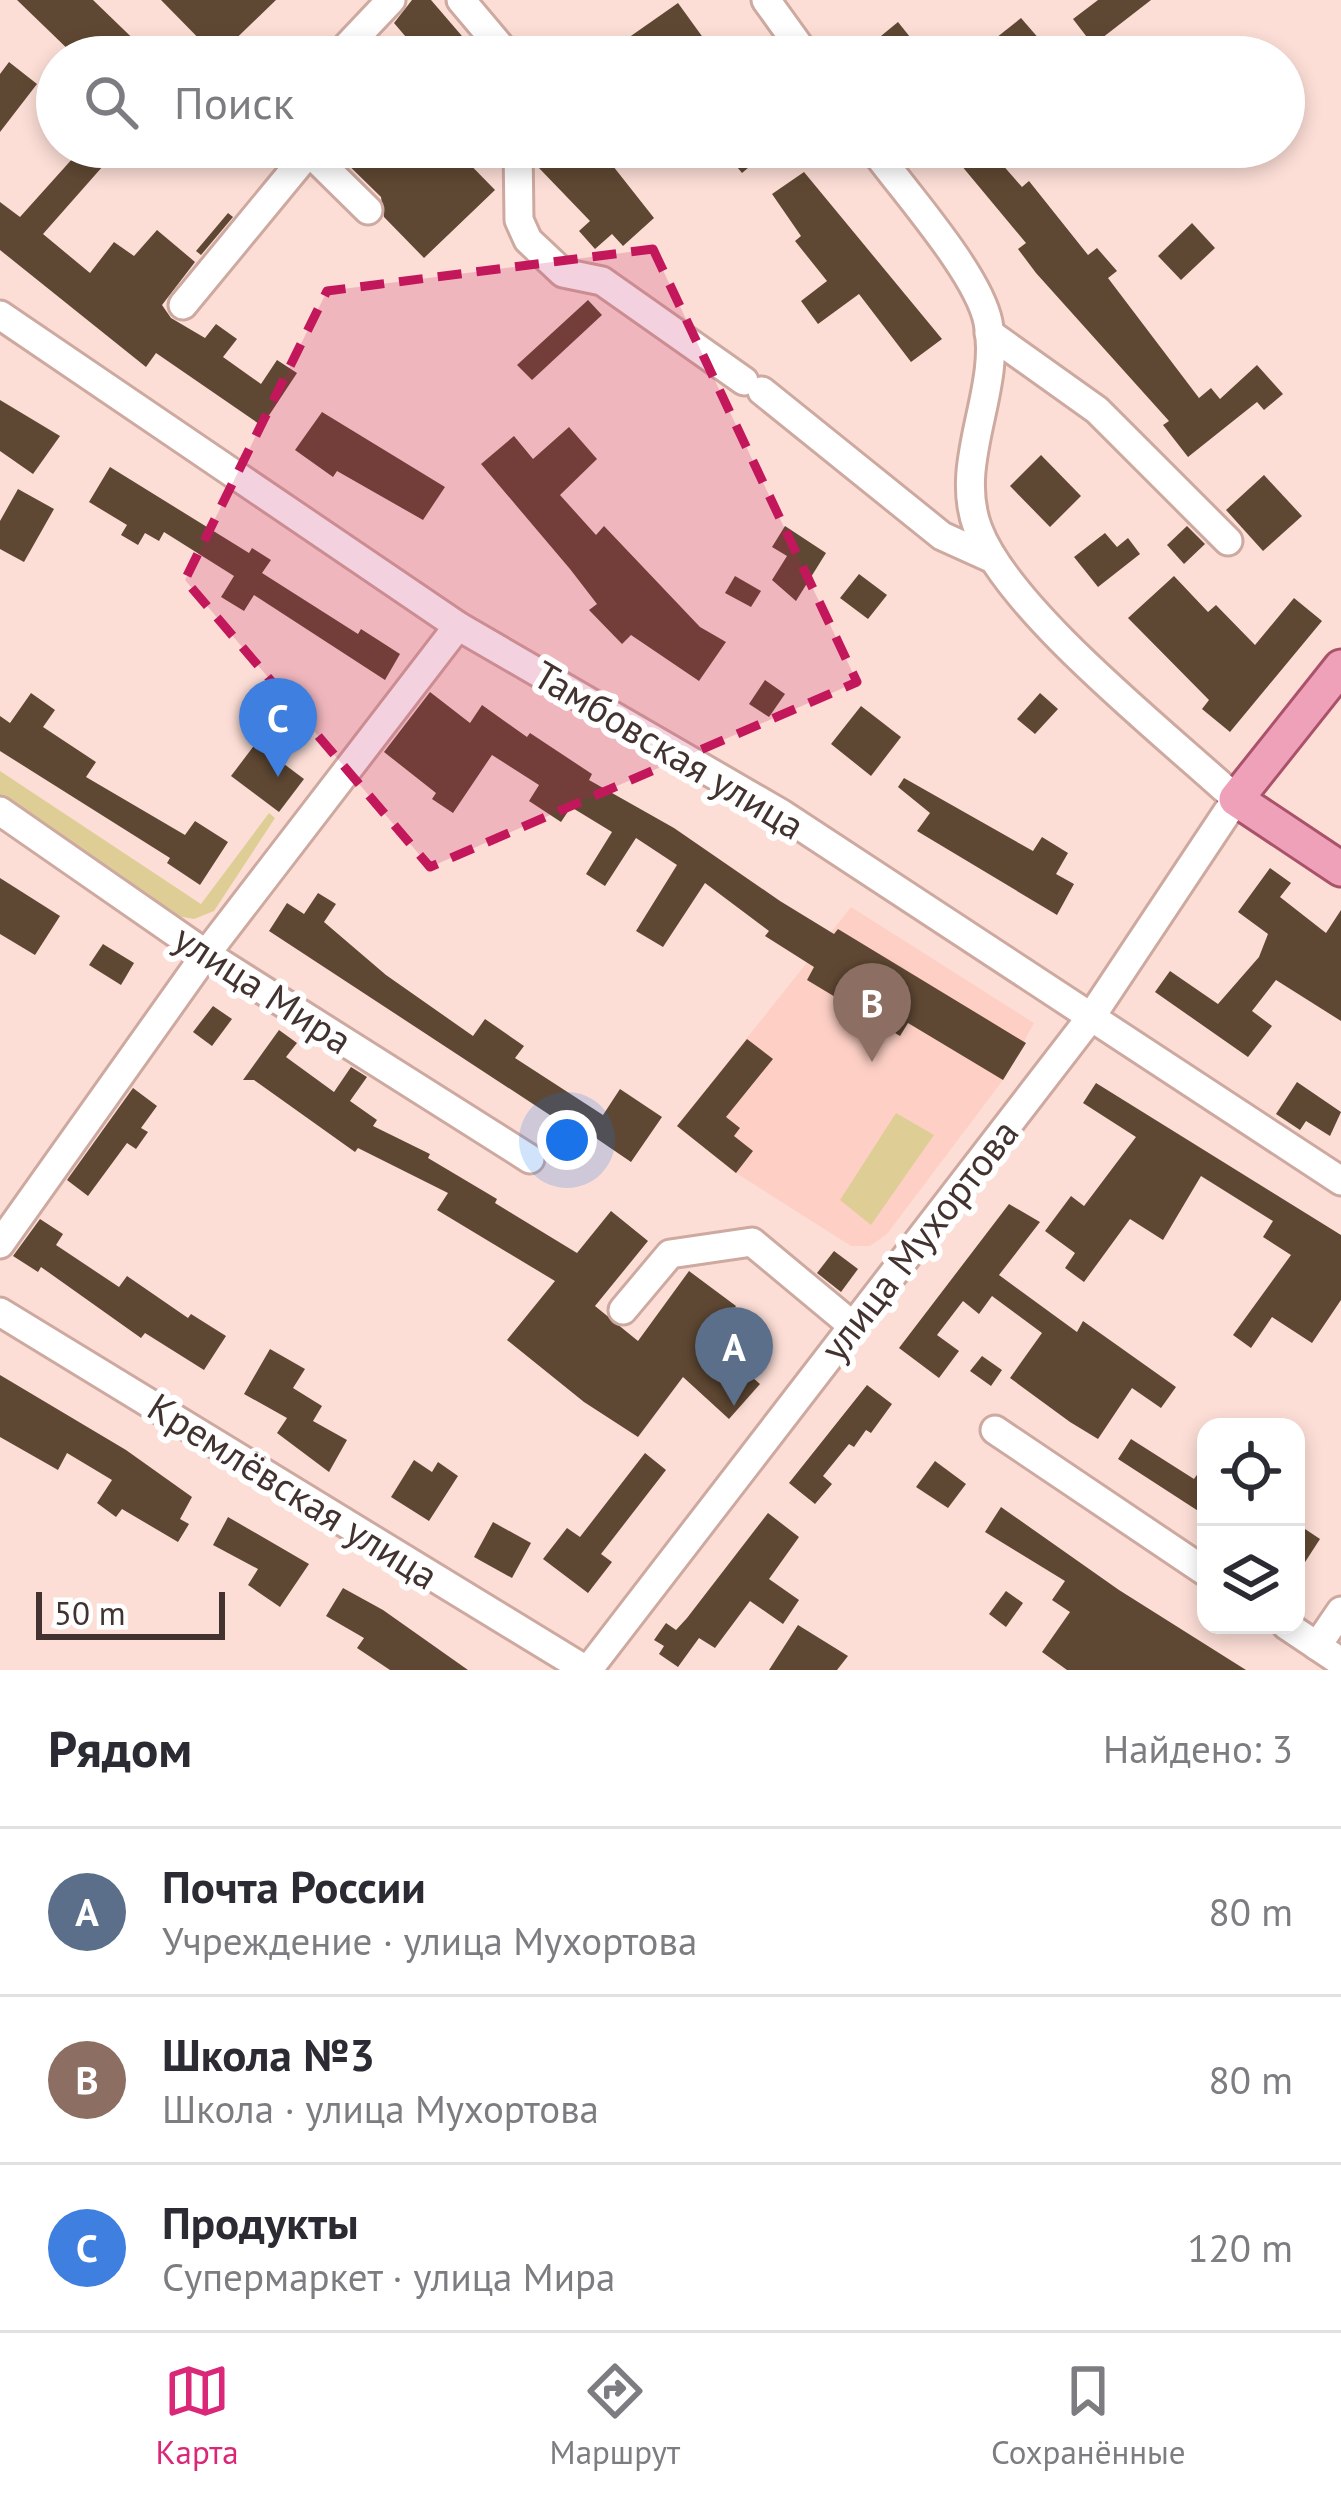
<!DOCTYPE html>
<html lang="ru">
<head>
<meta charset="utf-8">
<style>
	:root { --surface:#fff; --page:#f7f7f7; --text:#2b2b33; --muted:#7c7c81; --line:#e1e1e2; --accent:#db2777 }
	body { margin:0; font-family:"PT Sans",sans-serif; background:var(--page); color:var(--text) }
	.controls { position:absolute; right:36px; bottom:36px; display:grid; overflow:hidden; border-radius:24px; box-shadow:0 6px 18px #0003 }
	.controls button { width:108px; height:108px; display:grid; place-items:center; padding:0; border:0; border-bottom:3px solid var(--line); background:var(--surface); color:var(--text); font:60px sans-serif }
	.scale { position:absolute; left:36px; bottom:30px; width:189px; box-sizing:border-box; padding-left:12px; border:6px solid #423330; border-top:0; font-size:33px; line-height:42px; white-space:nowrap; color:#423330; -webkit-text-stroke:9px #fff; paint-order:stroke }
	.you { position:absolute; left:567px; top:1140px; width:42px; height:42px; margin:-30px; border:9px solid #fff; border-radius:50%; background:#1a73e8; box-shadow:0 0 0 18px #1a73e833 }
	.badge { display:grid; place-items:center; width:78px; height:78px; border-radius:50%; background:var(--accent); color:#fff; font-size:39px; font-weight:700 }
	.pin { position:absolute; translate:-50% -99px; filter:drop-shadow(0 3px 6px #0008) }
	.pin::after { content:''; position:absolute; top:63px; width:42px; height:36px; background:inherit; clip-path:polygon(0 0,100% 0,50% 100%) }
	.list { margin:0; padding:0; list-style:none }
	h2 { display:flex; justify-content:space-between; align-items:center; height:156px; margin:0; padding:0 48px; font-size:51px }
	h2 small { font-size:39px; font-weight:400; color:var(--muted) }
	.list li { display:grid; grid-template-columns:78px 1fr auto; gap:36px; align-items:center; box-sizing:border-box; height:168px; padding:0 48px; border-top:3px solid var(--line) }
	.list b { display:block; font-size:45px; white-space:nowrap }
	.list p { margin:0; font-size:39px; white-space:nowrap; color:var(--muted) }
	.list em { font-size:39px; font-style:normal; color:var(--muted) }
	.icon { flex:none; width:66px; height:66px; fill:none; stroke:currentColor; stroke-width:2; stroke-linecap:round; stroke-linejoin:round }
	.map { position:relative; flex:none; width:1341px; height:1670px; overflow:hidden }
	.search { position:absolute; background:var(--surface); box-shadow:0 6px 18px #0003; left:36px; right:36px; top:36px; height:132px; display:flex; align-items:center; gap:30px; box-sizing:border-box; padding:0 42px; border-radius:66px; color:var(--muted); font-size:45px }
	.sheet { height:660px; background:var(--surface) }
	nav { display:flex; justify-content:space-around; align-items:center; box-sizing:border-box; height:168px; border-top:3px solid var(--line); background:var(--surface); font-size:33px; color:var(--muted) }
	nav a { display:grid; justify-items:center; gap:6px }
	nav .on { color:var(--accent) }
	.map>svg:first-child { display:block }
	.built { fill:#fed0c5 }
	.green { fill:#dece96 }
	.building { fill:#5f4833 }
	.lines { fill:none; stroke-linecap:round; stroke-linejoin:round }
	.minor-casing { stroke:#cda9a0; stroke-width:33 }
	.major-casing { stroke:#aa526a; stroke-width:39 }
	.minor { stroke:#fff; stroke-width:27 }
	.major { stroke:#eea1b9; stroke-width:33 }
	.marked { fill:#c2185b; fill-opacity:0.2; stroke:#c2185b; stroke-width:9; stroke-dasharray:24 15; stroke-linejoin:round }
	.labels { text-anchor:middle; stroke-width:12; stroke-linejoin:round; paint-order:stroke }
	.street-label { font-size:39px; fill:#423330; stroke:#fff }
</style>
</head>
<body>
<div class="map">
<svg width="1341" height="1670" viewBox="0 0 1341 1670">
	<rect width="100%" height="100%" fill="#fcded6"/>
	<!-- built -->
	<path class="built" d="M851,907l183,116 -31,57 -116,154 -17,12h-19l-115,-73 -59,-47z"/>
	<!-- green -->
	<g class="green">
		<path d="M0,771l201,133 68,-91 6,5 -61,93 -20,8 -23,-4 -171,-113z"/>
		<path d="M896,1113l38,22 -63,90 -31,-25z"/>
	</g>
	<!-- building -->
	<g class="building">
		<path d="M17,0h76l59,57h-76z"/>
		<path d="M161,0h115l-59,57z"/>
		<path d="M412,0h19l49,57h-57l-29,-34z"/>
		<path d="M1098,0h53l-58,45 -20,-26z"/>
		<path d="M678,3l39,54h-76l-13,-19z"/>
		<path d="M1021,18l26,30 -12,9h-63z"/>
		<path d="M898,22l28,35h-47l-9,-12z"/>
		<path d="M9,62l28,22 -37,48v-58z"/>
		<path d="M330,147h123l42,43 -71,68 -40,-41 -3,-20z"/>
		<path d="M561,147h37l56,71 -31,28 -11,-12 -17,15 -16,-18 11,-10 -51,-53z"/>
		<path d="M721,147h52l-31,26z"/>
		<path d="M946,147h41l35,40 7,-6 59,74 9,-7 20,23 -9,7 91,120 12,-10 9,11 37,-34 26,29 -19,16 -7,-8 -69,55 -25,-32 6,-4 -133,-148 -18,-24 8,-6z"/>
		<path d="M82,148l21,18 -60,68 47,39 24,-31 20,14 23,-26 38,32 -33,43 9,13 34,20 11,-14 21,15 -14,18 38,27 16,-24 20,13 -35,53 -106,-73 -10,14 -146,-117v-48l20,15z"/>
		<path d="M804,172l138,167 -31,23 -52,-68 -41,30 -17,-23 26,-20 -32,-40 6,-5 -29,-42z"/>
		<path d="M228,213l5,4 -32,38 -5,-4z"/>
		<path d="M1192,223l23,25 -34,32 -23,-24z"/>
		<path d="M588,300l14,15 -70,65 -15,-15z"/>
		<path d="M0,400l60,36 -27,38 -33,-23z"/>
		<path d="M322,412l123,75 -22,33 -86,-49 -4,6 -38,-27z"/>
		<path d="M569,427l28,32 -37,36 36,40 8,-9 96,101 26,15 -27,39 -68,-46 -9,9 -33,-34 8,-6 -27,-35 -89,-105 33,-28 19,23z"/>
		<path d="M1041,455l40,41 -31,31 -40,-41z"/>
		<path d="M110,467l139,86 3,-5 19,12 -9,13 96,61 3,-5 39,25 -15,26 -131,-85 -10,16 -23,-14 13,-21 -70,-44 -5,9 -14,-8 -7,12 -17,-10 6,-10 -38,-23z"/>
		<path d="M1264,475l38,41 -39,35 -37,-41z"/>
		<path d="M18,489l36,20 -30,53 -24,-13v-28z"/>
		<path d="M785,526l41,27 -30,48 -24,-21 15,-24 -15,-9z"/>
		<path d="M1187,526l18,18 -21,20 -17,-19z"/>
		<path d="M1105,533l12,14 11,-9 12,16 -42,33 -24,-30z"/>
		<path d="M859,574l28,21 -19,24 -28,-21z"/>
		<path d="M735,576l26,15 -10,16 -26,-14z"/>
		<path d="M1174,576l34,36 8,-7 39,40 39,-47 28,23 -92,111 -28,-23 7,-9 -81,-82z"/>
		<path d="M765,680l20,14 -16,23 -20,-13z"/>
		<path d="M430,692l40,31 12,-18 45,32 3,-4 62,41 -3,6 85,48 106,73 54,33 4,-5 188,114 -23,37 -95,-57 -8,13 -93,-56 7,-13 -49,-31 4,-5 -64,-48 -42,64 -27,-16 41,-66 -41,-27 -31,48 -19,-12 26,-42 -41,-25 -10,15 -32,-21 10,-16 -47,-30 -39,58 -21,-14 4,-6 -52,-41z"/>
		<path d="M31,693l24,17 -12,17 53,35 -10,15 99,58 10,-14 33,21 -28,43 -33,-22 3,-5 -170,-107v-35l10,7z"/>
		<path d="M1040,693l18,16 -23,25 -18,-15z"/>
		<path d="M861,706l40,31 -30,39 -40,-32z"/>
		<path d="M256,743l48,36 -25,33 -48,-36z"/>
		<path d="M904,778l129,73 9,-14 26,16 -12,21 18,10 -17,31 -140,-84 13,-18 -32,-26z"/>
		<path d="M1270,868l21,15 -11,14 46,36 15,-23v111l-65,-41 -24,31 20,15 -24,31 -93,-65 15,-21 48,33 41,-47 9,-23 -30,-22z"/>
		<path d="M0,878l60,38 -25,39 -35,-21z"/>
		<path d="M318,893l18,11 -12,18 62,53 87,61 12,-17 39,27 -9,12 88,57 17,-26 42,28 -31,45 -66,-45 -3,6 -293,-192 18,-28 17,11z"/>
		<path d="M103,944l31,19 -13,22 -32,-20z"/>
		<path d="M213,1006l19,13 -20,27 -19,-14z"/>
		<path d="M279,1030l18,13 -11,14 48,35 17,-25 16,10 -17,24 27,19 -4,6 57,28 -2,4 69,41 -2,4 82,50 34,-42 37,30 -53,65 43,35 51,-70 47,35 -26,35 50,43 -31,35 -46,-42 -45,60 -54,-35 -77,-62 48,-59 -118,-71 11,-17 -90,-45 -3,4 -101,-72h-11z"/>
		<path d="M747,1039l26,20 -47,58 14,11 -6,8 19,15 -17,22 -59,-47z"/>
		<path d="M1297,1082l44,30 -11,24 -24,-15 -6,9 -24,-16z"/>
		<path d="M1096,1083l245,152v65l-29,43 -40,-26 -21,31 -18,-13 58,-80 -28,-18 10,-16 -72,-45 -38,64 -33,-21 -46,63 -19,-14 10,-15 -30,-22 26,-35 13,10 52,-69 -53,-34z"/>
		<path d="M133,1088l24,18 -16,22 7,4 -12,17 -9,-6 -39,53 -21,-16z"/>
		<path d="M1009,1204l31,18 -41,53 78,57 6,-11 93,66 -15,21 -29,-20 -34,51 -28,-17 -60,-44 32,-45 -50,-37 -13,18 -16,-13 -26,34 22,16 -20,27 -40,-30z"/>
		<path d="M40,1219l23,15 -7,11 63,42 8,-11 61,42 3,-4 35,22 -22,34 -59,-37 -4,5 -100,-71 -3,5 -25,-16z"/>
		<path d="M834,1251l24,18 -17,23 -24,-19z"/>
		<path d="M270,1349l35,20 -12,19 29,18 -9,15 34,19 -18,32 -52,-39 10,-15 -43,-24z"/>
		<path d="M982,1356l20,14 -11,16 -21,-15z"/>
		<path d="M0,1375l126,75 66,47 -12,22 9,5 -11,18 -56,-33 -6,8 -19,-14 15,-23 -45,-27 -9,17 -58,-33z"/>
		<path d="M867,1385l25,19 -21,29 -5,-3 -12,17 -5,-3 -26,32 9,8 -17,20 -26,-21z"/>
		<path d="M1131,1439l63,40 12,-17v54l-88,-57z"/>
		<path d="M645,1453l21,17 -65,84 11,8 -24,31 -45,-34 24,-31 13,9z"/>
		<path d="M414,1460l18,12 6,-10 20,14 -29,45 -38,-24z"/>
		<path d="M935,1461l31,23 -18,24 -32,-21z"/>
		<path d="M1001,1507l118,83 127,80h-179l-25,-18 28,-40 -18,-12 13,-19 -80,-49z"/>
		<path d="M768,1513l31,24 -30,42 30,21 -16,24 -33,-23 -35,47 -16,-10 -21,29 -19,-13 5,-8 -10,-6 12,-17 10,7 11,-12z"/>
		<path d="M228,1517l81,47 -29,43 -32,-22 10,-16 -45,-24z"/>
		<path d="M493,1522l38,21 -19,35 -38,-21z"/>
		<path d="M1296,1523l24,16 -24,37z"/>
		<path d="M343,1588l40,22 85,60h-78l-33,-22 7,-10 -38,-22z"/>
		<path d="M1006,1591l17,12 -17,24 -17,-13z"/>
		<path d="M798,1625l50,31 -11,14h-68z"/>
	</g>
	<g class="lines">
		<!-- minor casing -->
		<g class="minor-casing">
			<g id="minor">
				<path d="M461,0l48,57"/>
				<path d="M766,0l41,57"/>
				<path d="M337,57l54,-57"/>
				<path d="M304,147l64,63"/>
				<path d="M518,147l1,73 9,20 35,33 39,8 142,100"/>
				<path d="M183,305l126,-153"/>
				<path d="M0,315l458,311 324,188 559,367"/>
				<path d="M989,333l108,77 131,131"/>
				<path d="M762,391l180,145 51,23"/>
				<path d="M0,811l206,143 324,205"/>
				<path d="M0,1244l206,-290 252,-328"/>
				<path d="M623,1310l47,-56 82,-12 101,84"/>
				<path d="M0,1312l586,358"/>
				<path d="M995,1430l211,142"/>
				<path d="M1286,1625l55,37"/>
				<path d="M1317,1646l24,-35"/>
				<path d="M588,1670l503,-653 145,-218c-68,-63 -227,-188 -258,-270 -26,-67 24,-138 10,-207 -10,-49 -85,-132 -116,-175"/>
			</g>
		</g>
		<!-- major casing -->
		<g class="major-casing">
			<path id="major" d="M1341,667l-105,132 105,70"/>
		</g>
		<!-- minor -->
		<use href="#minor" class="minor"/>
		<!-- major -->
		<use href="#major" class="major"/>
	</g>
	<!-- marked area -->
	<path class="marked" d="M653,249l204,433 -427,185 -245,-287 142,-289z"/>
	<g class="labels">
		<!-- street labels -->
		<g class="street-label">
			<text transform="translate(669 750) rotate(31)" y="14">Тамбовская улица</text>
			<text transform="translate(263 989) rotate(33)" y="14">улица Мира</text>
			<text transform="translate(919 1240) rotate(-52)" y="14">улица Мухортова</text>
			<text transform="translate(293 1491) rotate(32)" y="14">Кремлёвская улица</text>
		</g>
	</g>
</svg>
<div class="controls">
<button><svg class="icon" aria-label="locate" viewBox="0 0 24 24"><circle cx="12" cy="12" r="6"/><path d="M12 2v4M12 18v4M2 12h4M18 12h4"/></svg></button>
<button><svg class="icon" aria-label="layers" viewBox="0 0 24 24"><path d="M12 4l9 5-9 5-9-5zM3 14l9 5 9-5"/></svg></button>
</div>
<div class="scale">50 m</div>
<div class="you"></div>
<div class="pin badge" style="left:734px;top:1406px;background:#5c6f8a">A</div>
<div class="pin badge" style="left:872px;top:1062px;background:#8d6e63">B</div>
<div class="pin badge" style="left:278px;top:777px;background:#3f7fe0">C</div>
<div class="search"><svg class="icon" aria-label="search" viewBox="0 0 24 24"><circle cx="10" cy="10" r="6"/><path d="M15 15l6 6"/></svg>Поиск</div>
</div>
<section class="sheet">
<h2>Рядом<small>Найдено: 3</small></h2>
<ul class="list">
<li><span class="badge" style="background:#5c6f8a">A</span><div><b>Почта России</b><p>Учреждение · улица Мухортова</p></div><em>80 m</em></li>
<li><span class="badge" style="background:#8d6e63">B</span><div><b>Школа №3</b><p>Школа · улица Мухортова</p></div><em>80 m</em></li>
<li><span class="badge" style="background:#3f7fe0">C</span><div><b>Продукты</b><p>Супермаркет · улица Мира</p></div><em>120 m</em></li>
</ul>
</section>
<nav>
<a class="on"><svg class="icon" aria-label="map" viewBox="0 0 24 24"><path d="M3 6l6-2 6 2 6-2v14l-6 2-6-2-6 2zM9 4v14M15 6v14"/></svg>Карта</a>
<a><svg class="icon" aria-label="directions" viewBox="0 0 24 24"><path d="M12 3l9 9-9 9-9-9zM9 14v-3h6M13 9l2 2-2 2"/></svg>Маршрут</a>
<a><svg class="icon" aria-label="saved" viewBox="0 0 24 24"><path d="M7 4h10v16l-5-4-5 4z"/></svg>Сохранённые</a>
</nav>
</body>
</html>
